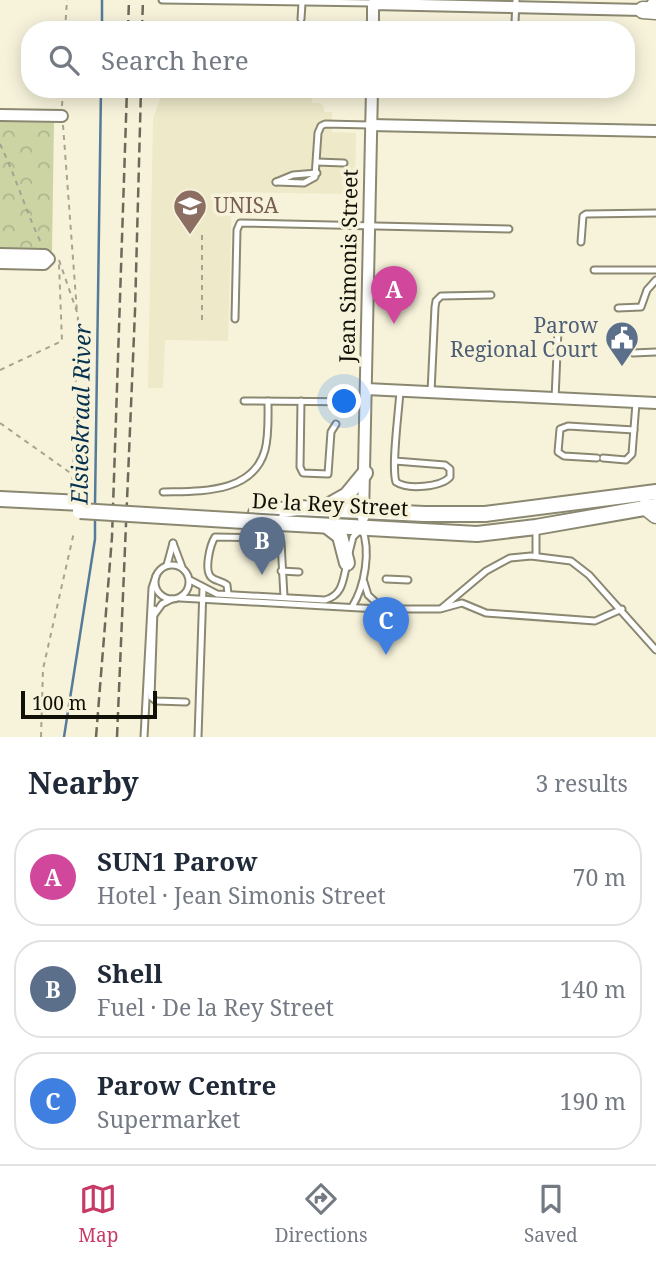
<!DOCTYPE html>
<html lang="en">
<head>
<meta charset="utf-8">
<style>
	:root { --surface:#fff; --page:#f6f6f7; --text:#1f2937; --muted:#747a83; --line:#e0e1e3; --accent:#c83a66 }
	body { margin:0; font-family:"Noto Serif",serif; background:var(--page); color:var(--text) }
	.scale { position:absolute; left:21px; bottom:18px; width:136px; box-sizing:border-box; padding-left:7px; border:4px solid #121108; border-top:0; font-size:19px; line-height:24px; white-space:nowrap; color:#121108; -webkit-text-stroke:5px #f7f3db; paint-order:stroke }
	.you { position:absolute; left:345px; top:402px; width:24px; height:24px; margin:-18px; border:5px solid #fff; border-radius:50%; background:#1a73e8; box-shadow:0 0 0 10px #1a73e833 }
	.badge { display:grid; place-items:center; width:46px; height:46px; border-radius:50%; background:var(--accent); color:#fff; font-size:23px; font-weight:700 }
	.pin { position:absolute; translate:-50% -58px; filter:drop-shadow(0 2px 4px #0008) }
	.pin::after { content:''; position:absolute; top:37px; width:24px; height:21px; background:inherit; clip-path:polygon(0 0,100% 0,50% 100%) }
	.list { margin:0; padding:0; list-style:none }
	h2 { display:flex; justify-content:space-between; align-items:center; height:91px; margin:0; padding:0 28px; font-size:30px }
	h2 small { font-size:23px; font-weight:400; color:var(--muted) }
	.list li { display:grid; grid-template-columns:46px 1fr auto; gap:21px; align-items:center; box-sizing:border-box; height:98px; margin:0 14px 14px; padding:0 14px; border:2px solid var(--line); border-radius:28px }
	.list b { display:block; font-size:26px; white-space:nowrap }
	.list p { margin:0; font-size:23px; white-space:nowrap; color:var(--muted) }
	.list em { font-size:23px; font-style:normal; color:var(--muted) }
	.icon { flex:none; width:38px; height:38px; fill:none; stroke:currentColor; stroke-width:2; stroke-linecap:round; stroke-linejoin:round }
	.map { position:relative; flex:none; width:656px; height:737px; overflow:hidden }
	.search { position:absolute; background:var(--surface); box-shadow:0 4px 18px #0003; left:21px; right:21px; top:21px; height:77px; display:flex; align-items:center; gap:18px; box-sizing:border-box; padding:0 24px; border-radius:28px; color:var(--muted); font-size:26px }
	.sheet { height:427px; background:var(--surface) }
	nav { display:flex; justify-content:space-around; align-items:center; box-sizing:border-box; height:98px; border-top:2px solid var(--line); background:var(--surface); font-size:19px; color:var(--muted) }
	nav a { display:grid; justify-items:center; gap:4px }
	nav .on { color:var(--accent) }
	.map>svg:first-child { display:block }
	.built { fill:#eee9c9 }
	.park { fill:url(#park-crowns) }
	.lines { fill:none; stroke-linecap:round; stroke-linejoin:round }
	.stream { stroke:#567b9a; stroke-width:2.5 }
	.service-casing { stroke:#8b8872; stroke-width:9 }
	.minor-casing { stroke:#8b8872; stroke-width:14 }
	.secondary-casing { stroke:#8b8872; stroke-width:18 }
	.primary-casing { stroke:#8b8872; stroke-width:19 }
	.path { stroke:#a6a390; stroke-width:2; stroke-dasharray:5 5; stroke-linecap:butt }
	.service { stroke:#fff; stroke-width:5 }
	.minor { stroke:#fff; stroke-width:10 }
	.secondary { stroke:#fff; stroke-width:14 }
	.primary { stroke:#fff; stroke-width:16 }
	.rail { stroke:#6b695a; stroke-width:2.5; stroke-dasharray:10 5; stroke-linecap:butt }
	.secondary-bridge-casing { stroke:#8b8872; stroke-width:18; stroke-linecap:butt }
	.secondary-bridge { stroke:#fff; stroke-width:14 }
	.labels { text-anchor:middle; stroke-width:7; stroke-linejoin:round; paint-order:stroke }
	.education-label { font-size:21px; fill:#785e54; stroke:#f7f3db; text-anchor:start }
	.street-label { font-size:21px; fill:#121108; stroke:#f7f3db }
	.service-label { font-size:21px; fill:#4e5e75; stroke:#f7f3db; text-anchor:end }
	.water-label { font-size:23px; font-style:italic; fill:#053150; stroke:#f7f3db }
</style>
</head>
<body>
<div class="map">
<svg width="656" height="737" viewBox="0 0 656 737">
	<defs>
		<pattern id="park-crowns" width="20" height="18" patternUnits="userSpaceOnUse" patternTransform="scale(1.75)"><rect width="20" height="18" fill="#cdd4a4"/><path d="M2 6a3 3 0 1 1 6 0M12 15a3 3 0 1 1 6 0" fill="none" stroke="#afb58c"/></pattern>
	</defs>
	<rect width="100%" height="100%" fill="#f7f3db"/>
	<!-- built -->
	<path class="built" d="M164,89h62l3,7 83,2v5h8l4,3v6h8v20l24,1 -1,55 -7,-1v7l-116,-2 -4,149 -63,-1 -2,48h-15l5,-270z"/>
	<!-- park -->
	<path class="park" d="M0,119l54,1 -2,132 -52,-2z"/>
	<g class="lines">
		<!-- stream -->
		<g class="stream">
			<path d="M102,30v-30"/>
			<path d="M95,505l6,-416"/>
			<path d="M64,737l31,-198v-24"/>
		</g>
		<!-- service casing -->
		<g class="service-casing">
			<g id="service">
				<path d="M162,0l211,3"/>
				<path d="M301,19l1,-16"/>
				<path d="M515,23l1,-23"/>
				<path d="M317,162l27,1"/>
				<path d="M276,182l28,1 11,-6 3,-44 3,-7 4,-2 45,1"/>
				<path d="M276,182l17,-7 24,-2"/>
				<path d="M581,242l2,-26 3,-2 70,-1"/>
				<path d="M594,270h62"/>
				<path d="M618,308l23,-1 6,-17 9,-10"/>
				<path d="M235,319l2,-89 3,-7 269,6"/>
				<path d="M633,353l23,-1"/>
				<path d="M431,392l4,-85 1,-6 5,-5 50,-1"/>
				<path d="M555,399l3,-69"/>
				<path d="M244,401l122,1"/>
				<path d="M301,401l-1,66 3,6 25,1 3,-42 5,-8"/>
				<path d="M597,458l-33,-2 -6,-4 2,-23 8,-3 66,4"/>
				<path d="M603,458l23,2 6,-6 4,-51"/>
				<path d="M395,461l50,4 5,4v8c-9,10 -42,13 -54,5 -5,-15 3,-72 4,-91"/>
				<path d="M163,492c37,-1 90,2 102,-42 4,-15 3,-33 3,-49"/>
				<path d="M536,527v29"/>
				<path d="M173,543l9,24"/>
				<path d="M349,553l4,-16 9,-9c9,23 3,58 -10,79"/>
				<circle cx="172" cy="582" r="17"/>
				<path d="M167,565l6,-22"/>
				<path d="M281,571l18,1"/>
				<path d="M386,579l22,1"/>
				<path d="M190,580l27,14 108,6c18,-5 18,-20 22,-37"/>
				<path d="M364,582l4,13 13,12"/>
				<path d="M228,594l-1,-9c-5,-4 -12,-4 -16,-8 -7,-7 -1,-32 4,-40l61,1 5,4 3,55"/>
				<path d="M180,598l198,11h62l22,-6 24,10 109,8 27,-12"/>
				<path d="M442,608l44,-37 24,-13 21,-2 40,5 18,14 67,75"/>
				<path d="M154,609l-3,88 5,4 30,1"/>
				<path d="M154,615l8,-11 10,-5"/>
				<path d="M144,737l8,-149 4,-12"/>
				<path d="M198,737l5,-149"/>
			</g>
		</g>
		<!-- minor casing -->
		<g class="minor-casing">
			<g id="minor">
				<path d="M373,30v-26l270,6 8,-4 4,-6"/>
				<path d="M0,115l62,1"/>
				<path d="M370,125l286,6"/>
				<path d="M0,254l45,1 4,4 -5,5 -44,-1"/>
				<path d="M366,389l290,14"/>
				<path d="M363,518l9,-429"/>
			</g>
		</g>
		<!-- secondary casing -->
		<g class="secondary-casing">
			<g id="secondary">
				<path d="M0,499l82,4"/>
				<path d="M324,508l23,-13 18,-22"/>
				<path d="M256,513l42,-5 126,6h61l171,-22"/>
				<path d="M279,523l198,11 59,-7 120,-21"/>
				<path d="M327,526l13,10 7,27"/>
			</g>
		</g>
		<!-- primary casing -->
		<g class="primary-casing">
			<g id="primary">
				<path d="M643,10l13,1"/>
				<path d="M646,507l10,8"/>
			</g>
		</g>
		<!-- path -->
		<g class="path">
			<path d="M65,30l2,-30"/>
			<path d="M62,106l1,-17"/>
			<path d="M63,125l14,187"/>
			<path d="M0,144c16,33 26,68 42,101"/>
			<path d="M59,260l19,55 -6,176"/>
			<path d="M202,320v-90"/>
			<path d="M0,370l62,-29 -3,-77"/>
			<path d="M0,423l72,51"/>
			<path d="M41,737l2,-68 31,-137"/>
		</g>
		<!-- service -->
		<use href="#service" class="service"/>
		<!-- minor -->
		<use href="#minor" class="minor"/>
		<!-- secondary -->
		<use href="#secondary" class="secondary"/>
		<!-- primary -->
		<use href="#primary" class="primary"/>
		<!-- rail -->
		<g class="rail">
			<path d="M128,30l1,-30"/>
			<path d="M142,30l1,-30"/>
			<path d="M96,737l16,-200 15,-448"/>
			<path d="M117,737l18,-426 6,-222"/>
		</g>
		<!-- secondary-bridge casing -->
		<g class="secondary-bridge-casing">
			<path id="secondary-bridge" d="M80,511l199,12"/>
		</g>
		<!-- secondary-bridge -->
		<use href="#secondary-bridge" class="secondary-bridge"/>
	</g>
	<!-- icons -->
	<defs>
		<g id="university-pin" transform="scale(1.75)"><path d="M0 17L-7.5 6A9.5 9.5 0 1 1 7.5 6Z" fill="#8d6e63" stroke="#f7f3db"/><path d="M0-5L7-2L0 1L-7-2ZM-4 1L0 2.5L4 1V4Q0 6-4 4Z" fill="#fff"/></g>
		<g id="civic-pin" transform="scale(1.75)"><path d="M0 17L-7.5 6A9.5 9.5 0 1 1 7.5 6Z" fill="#5c6f8a" stroke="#f7f3db"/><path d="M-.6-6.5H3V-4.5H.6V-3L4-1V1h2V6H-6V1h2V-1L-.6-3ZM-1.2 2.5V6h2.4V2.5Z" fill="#fff"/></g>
	</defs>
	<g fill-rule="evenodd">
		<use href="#university-pin" x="190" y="206"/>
		<use href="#civic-pin" x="622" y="338"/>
	</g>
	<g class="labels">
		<!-- education labels -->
		<g class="education-label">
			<text x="214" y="213">UNISA</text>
		</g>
		<!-- street labels -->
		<g class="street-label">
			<text transform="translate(349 266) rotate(-89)" y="7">Jean Simonis Street</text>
			<text transform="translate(330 505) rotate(3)" y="7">De la Rey Street</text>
		</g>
		<!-- service labels -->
		<g class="service-label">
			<text x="598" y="333">Parow<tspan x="598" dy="24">Regional Court</tspan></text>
		</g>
		<!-- water labels -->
		<g class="water-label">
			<text transform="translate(81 414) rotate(-89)" y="8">Elsieskraal River</text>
		</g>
	</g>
</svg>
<div class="scale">100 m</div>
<div class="you"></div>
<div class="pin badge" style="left:394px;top:324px;background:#d1479c">A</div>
<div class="pin badge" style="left:262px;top:575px;background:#5c6f8a">B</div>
<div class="pin badge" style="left:386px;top:655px;background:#3f7fe0">C</div>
<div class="search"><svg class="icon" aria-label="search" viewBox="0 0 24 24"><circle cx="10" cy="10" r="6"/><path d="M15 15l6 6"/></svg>Search here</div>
</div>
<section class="sheet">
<h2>Nearby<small>3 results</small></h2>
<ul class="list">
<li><span class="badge" style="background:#d1479c">A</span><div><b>SUN1 Parow</b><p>Hotel · Jean Simonis Street</p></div><em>70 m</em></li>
<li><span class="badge" style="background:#5c6f8a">B</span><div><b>Shell</b><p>Fuel · De la Rey Street</p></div><em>140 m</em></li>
<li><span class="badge" style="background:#3f7fe0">C</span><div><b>Parow Centre</b><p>Supermarket</p></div><em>190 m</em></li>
</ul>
</section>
<nav>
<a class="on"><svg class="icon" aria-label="map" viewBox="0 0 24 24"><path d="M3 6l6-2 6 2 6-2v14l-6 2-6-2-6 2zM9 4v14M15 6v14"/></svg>Map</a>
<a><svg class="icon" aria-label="directions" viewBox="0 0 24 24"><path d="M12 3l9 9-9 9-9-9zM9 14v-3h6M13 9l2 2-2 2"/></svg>Directions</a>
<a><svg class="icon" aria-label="saved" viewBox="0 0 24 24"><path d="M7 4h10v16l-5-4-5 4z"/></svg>Saved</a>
</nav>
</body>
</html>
